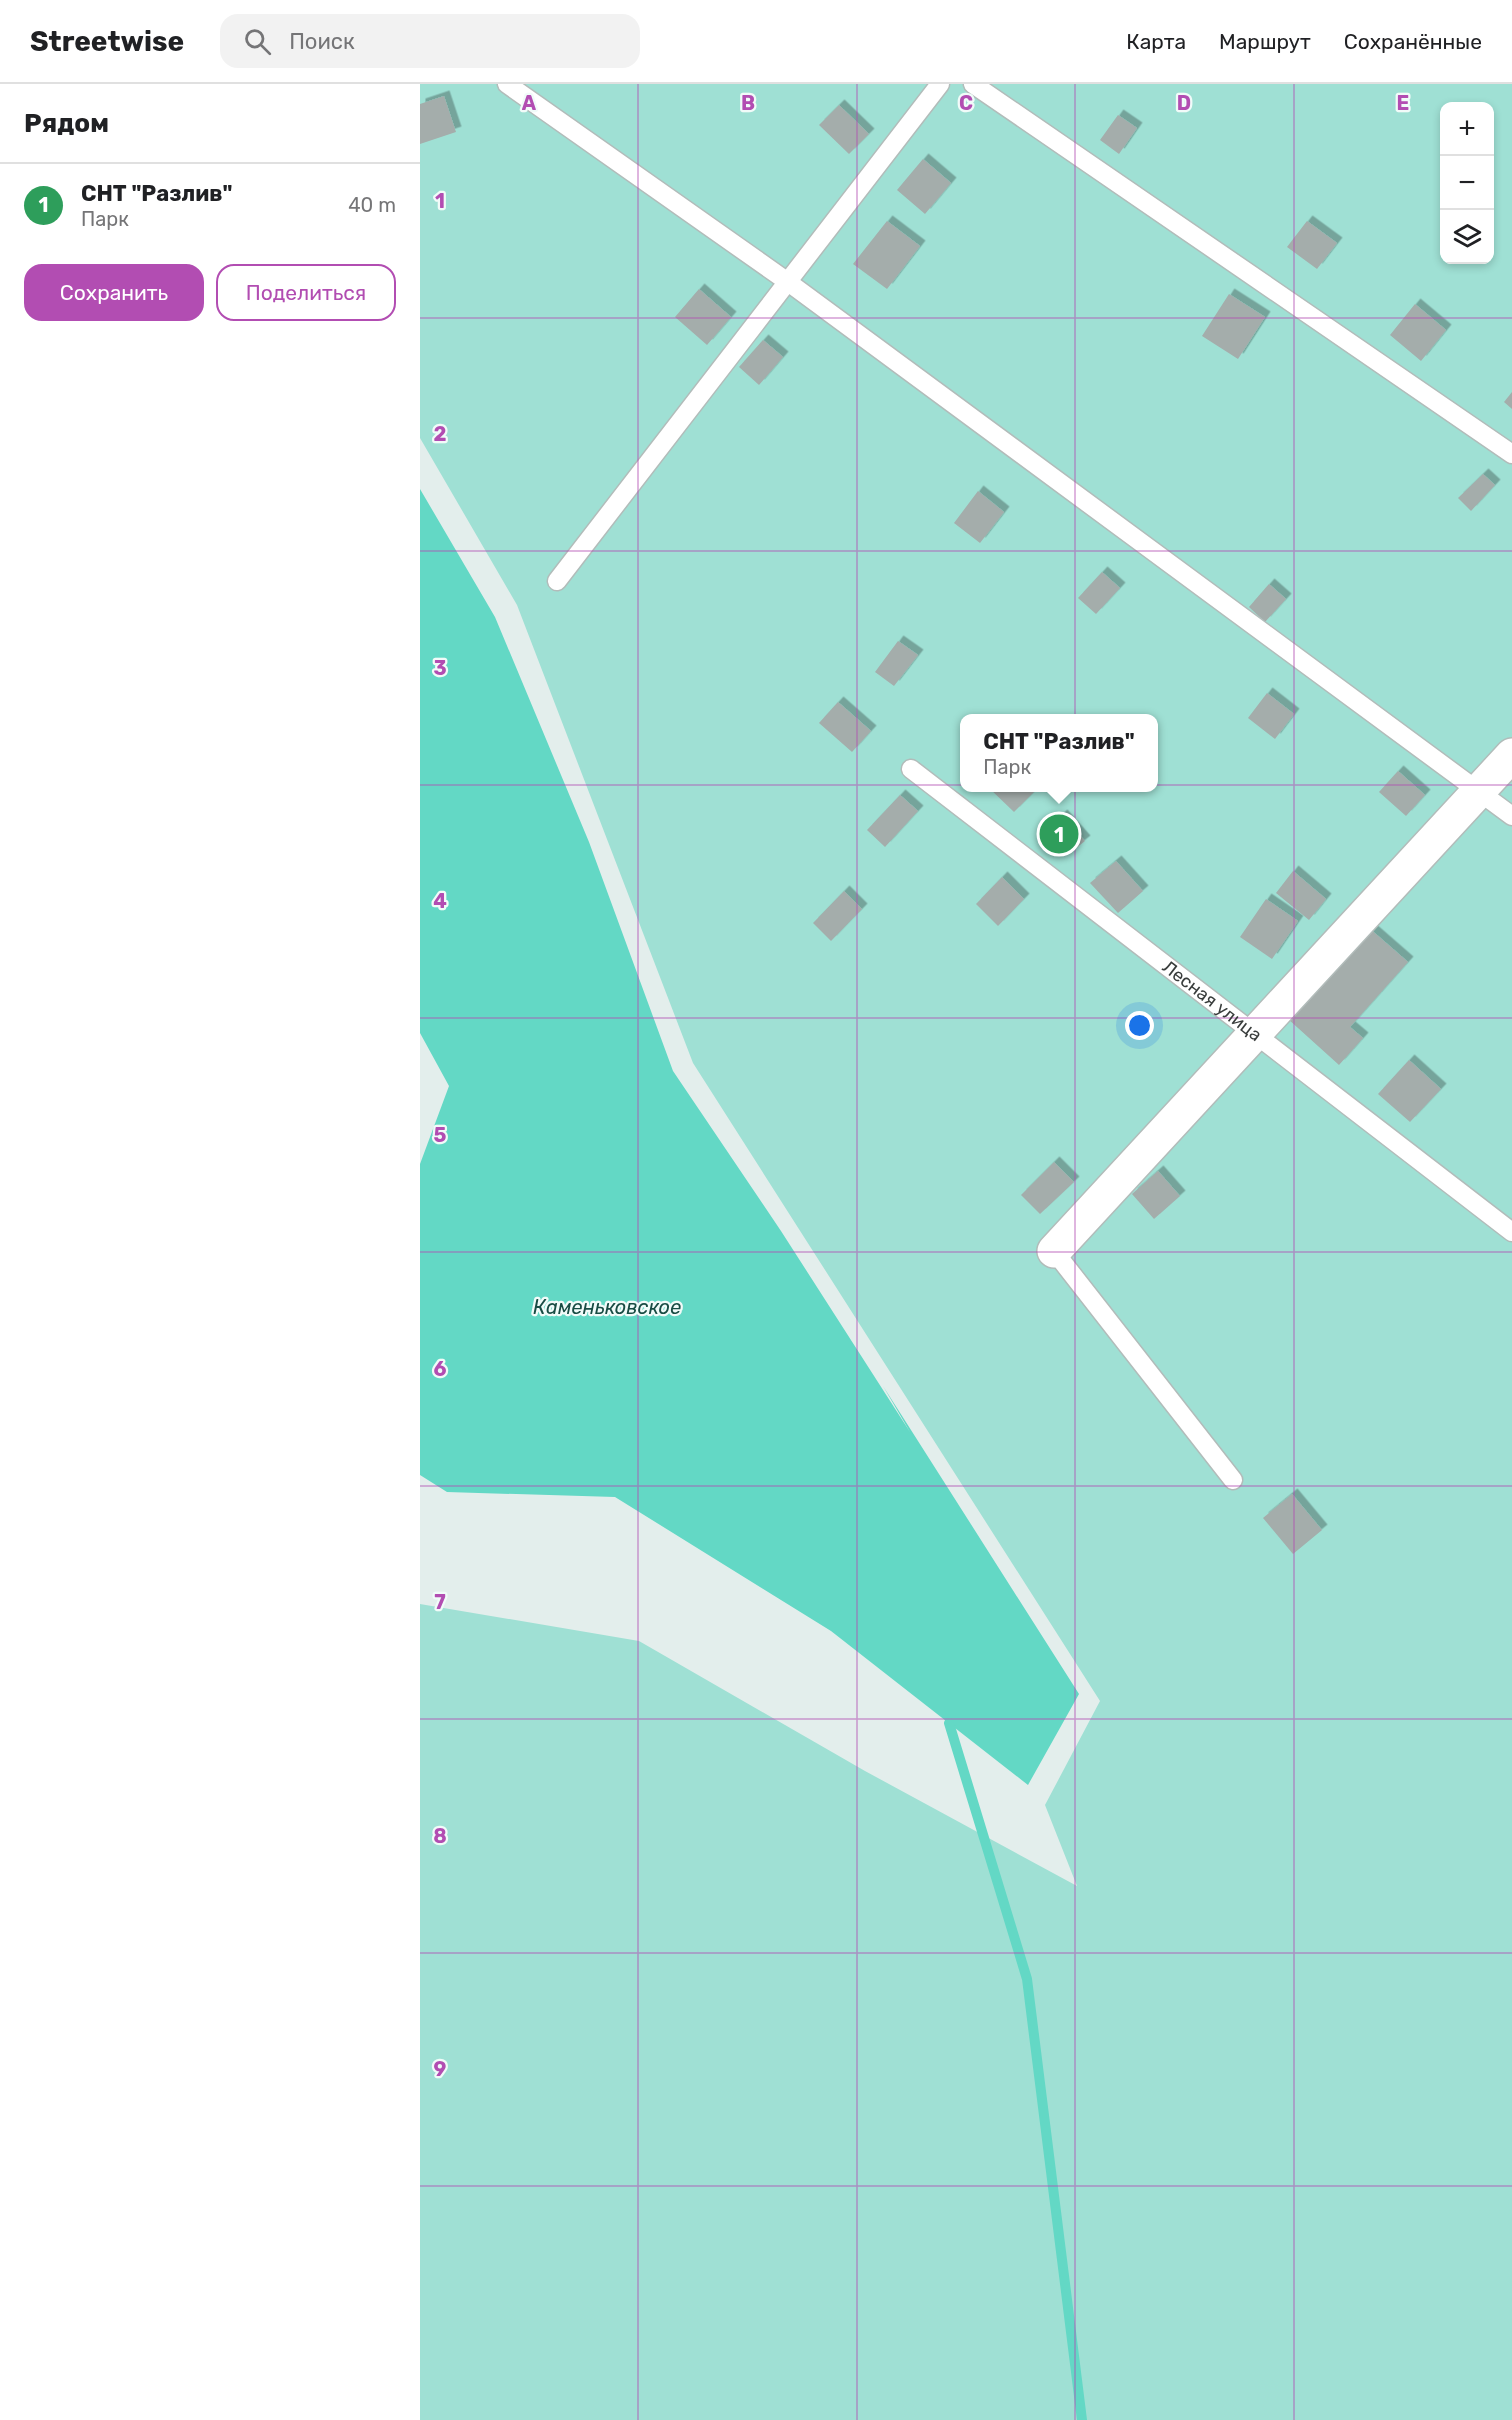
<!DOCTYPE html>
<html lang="ru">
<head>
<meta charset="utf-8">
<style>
	:root { --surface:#fff; --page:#f2f2f2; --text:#202124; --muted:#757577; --line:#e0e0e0; --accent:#b24db2 }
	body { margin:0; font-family:Rubik,sans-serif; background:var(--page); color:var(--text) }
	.controls { position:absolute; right:18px; top:18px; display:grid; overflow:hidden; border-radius:12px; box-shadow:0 3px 9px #0003 }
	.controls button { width:54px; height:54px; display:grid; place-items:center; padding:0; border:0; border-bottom:2px solid var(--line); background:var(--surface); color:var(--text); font:30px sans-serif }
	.you { position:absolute; left:720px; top:942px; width:21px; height:21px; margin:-15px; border:4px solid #fff; border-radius:50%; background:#1a73e8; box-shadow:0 0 0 9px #1a73e833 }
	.badge { display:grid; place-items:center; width:39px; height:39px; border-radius:50%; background:var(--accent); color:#fff; font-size:20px; font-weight:700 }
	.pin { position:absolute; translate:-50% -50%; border:3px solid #fff; box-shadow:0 2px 6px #0006 }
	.popup { position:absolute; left:540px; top:630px; width:198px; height:78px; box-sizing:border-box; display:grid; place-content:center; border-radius:12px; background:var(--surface); filter:drop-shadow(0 2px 4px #0005); font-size:20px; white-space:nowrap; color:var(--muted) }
	.popup b { font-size:22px; color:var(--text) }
	.popup::after { content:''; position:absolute; left:50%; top:100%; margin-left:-12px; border:12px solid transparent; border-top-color:var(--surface) }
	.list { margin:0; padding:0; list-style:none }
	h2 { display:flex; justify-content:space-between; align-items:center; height:78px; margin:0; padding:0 24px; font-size:26px }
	h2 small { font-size:20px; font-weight:400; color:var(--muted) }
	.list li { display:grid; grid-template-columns:39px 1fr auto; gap:18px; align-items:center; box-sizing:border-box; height:84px; padding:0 24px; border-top:2px solid var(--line) }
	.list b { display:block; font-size:22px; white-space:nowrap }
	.list p { margin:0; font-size:20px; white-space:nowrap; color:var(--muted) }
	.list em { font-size:20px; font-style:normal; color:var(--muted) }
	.actions { display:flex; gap:12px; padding:18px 24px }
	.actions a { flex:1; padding:14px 0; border:2px solid var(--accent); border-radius:18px; text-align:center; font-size:21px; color:var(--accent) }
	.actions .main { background:var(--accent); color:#fff }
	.icon { flex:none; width:33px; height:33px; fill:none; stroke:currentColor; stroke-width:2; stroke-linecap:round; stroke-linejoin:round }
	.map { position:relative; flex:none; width:1092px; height:2336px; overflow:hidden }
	header { display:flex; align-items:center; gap:36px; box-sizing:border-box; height:84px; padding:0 30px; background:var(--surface); border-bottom:2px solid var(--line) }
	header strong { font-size:28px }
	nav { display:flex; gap:33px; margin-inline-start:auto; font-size:21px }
	.search { width:420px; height:54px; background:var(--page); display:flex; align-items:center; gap:15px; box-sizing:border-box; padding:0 21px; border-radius:18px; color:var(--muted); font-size:22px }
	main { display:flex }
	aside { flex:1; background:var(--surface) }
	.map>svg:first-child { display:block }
	.green { fill:#9fe0d4; fill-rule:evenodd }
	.water { fill:#63d8c5 }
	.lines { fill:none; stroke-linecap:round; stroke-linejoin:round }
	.stream { stroke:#63d8c5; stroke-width:10 }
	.building { fill:#a4adab; filter:url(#shadow) }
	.service-casing { stroke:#b2bcba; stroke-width:21 }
	.minor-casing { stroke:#b2bcba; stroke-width:36 }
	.service { stroke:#fff; stroke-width:18 }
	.minor { stroke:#fff; stroke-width:33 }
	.grid { fill:none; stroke:#b24db2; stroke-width:1.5; stroke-opacity:0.55 }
	.labels { text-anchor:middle; stroke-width:4.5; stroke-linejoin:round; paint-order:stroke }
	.street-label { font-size:18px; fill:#393d3c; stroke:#f1fbf9 }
	.water-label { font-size:20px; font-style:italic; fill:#184c44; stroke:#f1fbf9 }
	.grid-label { font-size:20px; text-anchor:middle; font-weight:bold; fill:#b24db2; stroke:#f1fbf9; stroke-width:4.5; stroke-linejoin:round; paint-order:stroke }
</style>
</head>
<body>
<header>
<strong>Streetwise</strong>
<div class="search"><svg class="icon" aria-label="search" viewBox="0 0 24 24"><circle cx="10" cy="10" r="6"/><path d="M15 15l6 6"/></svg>Поиск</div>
<nav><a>Карта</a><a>Маршрут</a><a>Сохранённые</a></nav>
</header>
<main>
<aside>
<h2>Рядом<small></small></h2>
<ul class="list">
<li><span class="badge" style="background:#2e9e5b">1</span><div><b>СНТ &quot;Разлив&quot;</b><p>Парк</p></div><em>40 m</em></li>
</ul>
<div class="actions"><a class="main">Сохранить</a><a>Поделиться</a></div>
</aside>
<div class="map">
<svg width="1092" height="2336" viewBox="0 0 1092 2336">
	<defs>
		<filter id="shadow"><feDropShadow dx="5.5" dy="-5.5" stdDeviation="0" flood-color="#0004"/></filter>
	</defs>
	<rect width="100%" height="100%" fill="#e3eeec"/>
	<!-- green -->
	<path class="green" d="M0,0h1092v2336h-1092v-816l219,37 226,130 212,115 -32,-81 55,-104 -407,-638 -176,-458 -97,-167zM1024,22h46v154h-46zM544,634h190v70h-190z"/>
	<!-- water -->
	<path class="water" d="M0,405l75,128 94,225 84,229 108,160 129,201 -27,-46 196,308 -51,91 -197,-154 -216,-134 -168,-5 -27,-17v-311l29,-78 -29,-53z"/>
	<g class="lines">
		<!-- stream -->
		<path class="stream" d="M529,1639l78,256 55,441"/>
	</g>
	<!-- building -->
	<g class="building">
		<path d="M24,12l12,36 -36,12v-40z"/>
		<path d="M419,21l30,29 -20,20 -30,-29z"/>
		<path d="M698,31l19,13 -18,26 -19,-14z"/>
		<path d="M503,75l28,24 -26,31 -28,-24z"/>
		<path d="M467,137l33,25 -33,43 -34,-25z"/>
		<path d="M887,137l30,22 -20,26 -30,-22z"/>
		<path d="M279,205l32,28 -24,28 -32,-28z"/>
		<path d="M809,210l36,23 -27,42 -36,-23z"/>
		<path d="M995,220l31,26 -25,31 -31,-26z"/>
		<path d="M343,256l20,17 -24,28 -20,-18z"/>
		<path d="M1092,308v17l-8,-7z"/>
		<path d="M1063,390l12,11 -24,26 -13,-13z"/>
		<path d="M558,407l26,21 -24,31 -26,-20z"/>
		<path d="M682,488l18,16 -24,26 -18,-16z"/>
		<path d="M849,500l17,15 -21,23 -16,-15z"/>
		<path d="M478,557l20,14 -24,31 -19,-14z"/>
		<path d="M847,609l27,21 -19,25 -27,-21z"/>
		<path d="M418,618l33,29 -19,21 -33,-29z"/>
		<path d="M978,687l27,24 -19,21 -27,-24z"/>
		<path d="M569,704h43l3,3 -21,21z"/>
		<path d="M480,711l18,16 -33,36 -18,-17z"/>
		<path d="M642,731l23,26 -15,12 -22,-26z"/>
		<path d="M696,777l27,30 -25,22 -28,-30z"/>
		<path d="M873,787l33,28 -17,21 -33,-27z"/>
		<path d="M582,793l22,22 -26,27 -22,-22z"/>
		<path d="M424,807l18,18 -31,32 -18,-18z"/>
		<path d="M846,815l32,22 -26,38 -32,-22z"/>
		<path d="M949,844l39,34 -58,65 13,11 -24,27 -51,-46z"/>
		<path d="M989,976l32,29 -31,33 -32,-28z"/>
		<path d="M634,1078l20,20 -34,32 -19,-19z"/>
		<path d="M738,1087l22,25 -26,23 -22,-25z"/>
		<path d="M872,1410l30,36 -29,24 -30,-36z"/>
	</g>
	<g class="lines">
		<!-- service casing -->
		<g class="service-casing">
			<g id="service">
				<path d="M87,0l281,198 724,534"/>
				<path d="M553,0l539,370"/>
				<path d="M137,497l383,-497"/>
				<path id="s1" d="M491,685l601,463"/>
				<path d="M634,1167l179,229"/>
			</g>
		</g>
		<!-- minor casing -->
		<g class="minor-casing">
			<path id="minor" d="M634,1167l458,-496"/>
		</g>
		<!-- service -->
		<use href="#service" class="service"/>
		<!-- minor -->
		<use href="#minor" class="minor"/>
	</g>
	<!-- grid -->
	<path class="grid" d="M218,0v2336M437,0v2336M655,0v2336M874,0v2336M0,234h1092M0,467h1092M0,701h1092M0,934h1092M0,1168h1092M0,1402h1092M0,1635h1092M0,1869h1092M0,2102h1092"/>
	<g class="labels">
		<!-- street labels -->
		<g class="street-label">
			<text dy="6" stroke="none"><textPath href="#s1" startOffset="380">Лесная улица</textPath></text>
		</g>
		<!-- water labels -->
		<g class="water-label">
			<text x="187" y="1230">Каменьковское</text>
		</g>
	</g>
	<g class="grid-label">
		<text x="109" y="26">A</text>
		<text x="328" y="26">B</text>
		<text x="546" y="26">C</text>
		<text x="764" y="26">D</text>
		<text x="983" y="26">E</text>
		<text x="20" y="124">1</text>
		<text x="20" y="357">2</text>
		<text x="20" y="591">3</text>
		<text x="20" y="824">4</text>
		<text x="20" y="1058">5</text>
		<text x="20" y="1292">6</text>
		<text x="20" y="1525">7</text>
		<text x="20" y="1759">8</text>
		<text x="20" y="1992">9</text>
	</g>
</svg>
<div class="controls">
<button>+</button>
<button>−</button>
<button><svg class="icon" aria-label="layers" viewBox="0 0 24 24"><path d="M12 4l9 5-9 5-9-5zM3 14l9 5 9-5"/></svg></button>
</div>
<div class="you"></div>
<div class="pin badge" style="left:639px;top:750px;background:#2e9e5b">1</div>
<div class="popup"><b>СНТ &quot;Разлив&quot;</b>Парк</div>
</div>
</main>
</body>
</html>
